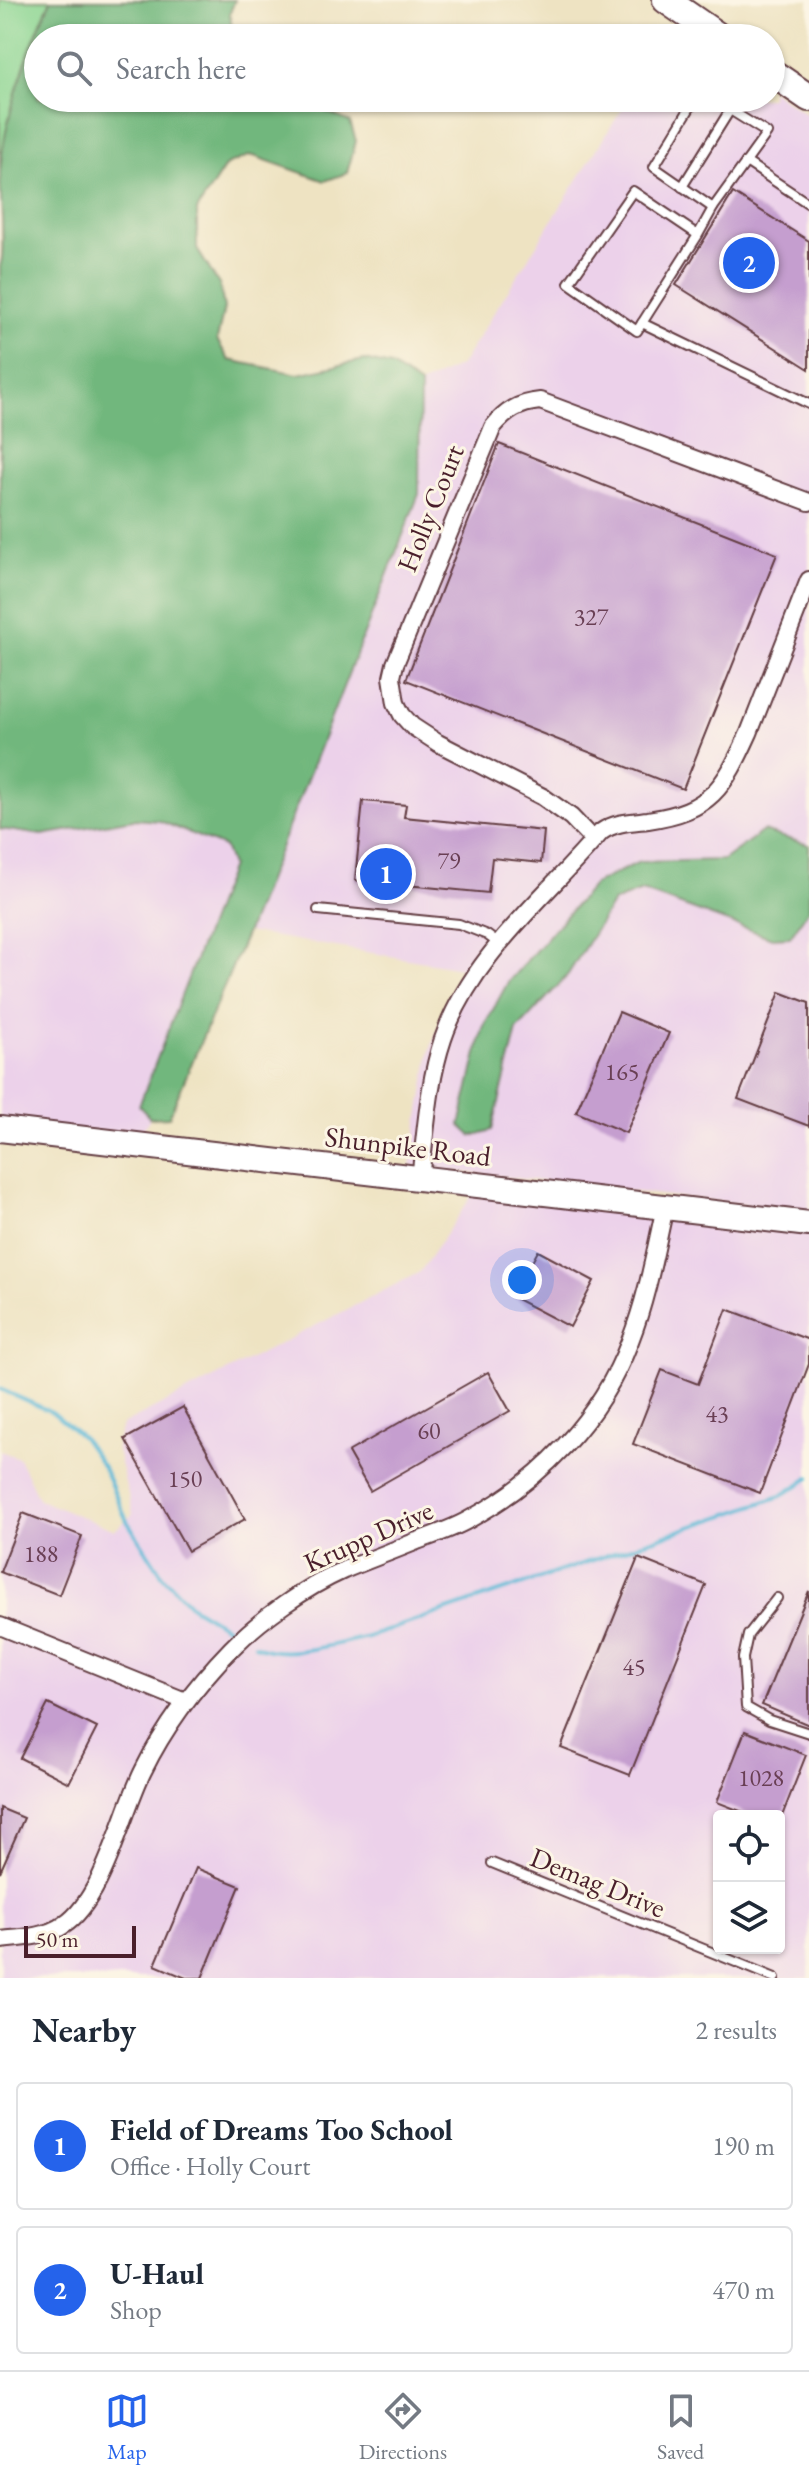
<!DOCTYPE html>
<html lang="en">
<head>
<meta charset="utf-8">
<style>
	:root { --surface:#fff; --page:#f6f6f7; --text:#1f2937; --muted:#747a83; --line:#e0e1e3; --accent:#2563eb }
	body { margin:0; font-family:"EB Garamond",serif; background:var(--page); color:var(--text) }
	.controls { position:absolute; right:24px; bottom:24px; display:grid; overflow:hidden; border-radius:8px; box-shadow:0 2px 6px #0004 }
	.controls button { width:72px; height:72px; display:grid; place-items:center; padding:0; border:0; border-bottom:2px solid var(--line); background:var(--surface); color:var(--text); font:40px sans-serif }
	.scale { position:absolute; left:24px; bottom:20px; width:112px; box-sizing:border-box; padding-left:8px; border:4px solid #4a1f2b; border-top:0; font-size:22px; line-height:28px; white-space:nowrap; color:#4a1f2b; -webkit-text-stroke:6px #fcf5e5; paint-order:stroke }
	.you { position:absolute; left:522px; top:1280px; width:28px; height:28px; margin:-20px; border:6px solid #fff; border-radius:50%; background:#1a73e8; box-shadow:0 0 0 12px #1a73e833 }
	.badge { display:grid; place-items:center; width:52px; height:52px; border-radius:50%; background:var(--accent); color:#fff; font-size:26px; font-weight:700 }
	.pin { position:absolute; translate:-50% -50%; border:4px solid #fff; box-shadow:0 2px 8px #0006 }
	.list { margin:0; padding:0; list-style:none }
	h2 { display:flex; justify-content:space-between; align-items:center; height:104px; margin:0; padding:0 32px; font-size:34px }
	h2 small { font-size:26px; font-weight:400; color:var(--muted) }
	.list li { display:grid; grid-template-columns:52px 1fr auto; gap:24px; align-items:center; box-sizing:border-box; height:128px; margin:0 16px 16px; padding:0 16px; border:2px solid var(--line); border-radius:8px }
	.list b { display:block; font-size:30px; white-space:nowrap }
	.list p { margin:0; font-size:26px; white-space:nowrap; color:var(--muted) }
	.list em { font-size:26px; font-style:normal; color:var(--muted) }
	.icon { flex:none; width:44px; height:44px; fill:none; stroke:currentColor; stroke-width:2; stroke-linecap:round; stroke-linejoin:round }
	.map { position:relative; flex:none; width:809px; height:1978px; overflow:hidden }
	.search { position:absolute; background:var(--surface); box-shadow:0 2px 6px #0004; left:24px; right:24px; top:24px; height:88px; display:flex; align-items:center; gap:20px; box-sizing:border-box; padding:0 28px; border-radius:44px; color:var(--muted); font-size:30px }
	.sheet { height:392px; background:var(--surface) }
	nav { display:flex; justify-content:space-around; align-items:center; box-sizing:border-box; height:112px; border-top:2px solid var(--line); background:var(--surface); font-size:22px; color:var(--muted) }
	nav a { display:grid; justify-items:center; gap:4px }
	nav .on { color:var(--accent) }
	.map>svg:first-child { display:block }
	.built { fill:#ecd1ea; fill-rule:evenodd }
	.green { fill:#8cd693; stroke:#6b7a5f; stroke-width:2 }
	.forest { fill:#71b77d; stroke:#5e6b54; stroke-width:2 }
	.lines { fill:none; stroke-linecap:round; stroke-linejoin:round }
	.stream { stroke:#59b7d7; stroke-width:4 }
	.building { fill:#c59ecf }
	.lane-casing { stroke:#633c42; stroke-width:12 }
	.street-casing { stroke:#633c42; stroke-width:20 }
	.secondary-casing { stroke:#633c42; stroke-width:28 }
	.primary-casing { stroke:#633c42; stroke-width:30 }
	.lane { stroke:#fff; stroke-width:8 }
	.street { stroke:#fff; stroke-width:16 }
	.secondary { stroke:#fff; stroke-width:24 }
	.primary { stroke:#fff; stroke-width:26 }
	.labels { text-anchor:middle; stroke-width:6; stroke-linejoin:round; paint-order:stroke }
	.number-label { font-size:24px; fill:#693f54 }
	.street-label { font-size:28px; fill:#4a1f2b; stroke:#fcf5e5 }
</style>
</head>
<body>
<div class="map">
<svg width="809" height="1978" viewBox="0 0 809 1978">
	<rect width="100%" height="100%" fill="#fcf5e5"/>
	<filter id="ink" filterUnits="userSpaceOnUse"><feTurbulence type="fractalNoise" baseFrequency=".0125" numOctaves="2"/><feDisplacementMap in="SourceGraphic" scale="16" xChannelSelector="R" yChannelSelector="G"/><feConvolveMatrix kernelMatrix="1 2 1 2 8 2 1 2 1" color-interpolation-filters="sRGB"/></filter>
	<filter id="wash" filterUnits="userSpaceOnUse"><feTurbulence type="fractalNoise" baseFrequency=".006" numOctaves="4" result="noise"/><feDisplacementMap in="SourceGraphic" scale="32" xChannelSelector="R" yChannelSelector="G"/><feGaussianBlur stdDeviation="1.8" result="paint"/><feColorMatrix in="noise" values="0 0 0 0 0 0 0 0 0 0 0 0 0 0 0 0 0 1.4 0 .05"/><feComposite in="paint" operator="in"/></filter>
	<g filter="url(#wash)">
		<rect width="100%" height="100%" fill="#eee3c2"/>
		<!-- built -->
		<g class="built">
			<path d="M771,90l38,26v1096l-398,-46 19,-116 31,-82 -214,-36 172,-438 1,-109 41,-20 168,-267h142z"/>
			<path d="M133,819l27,2 64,26 7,19 -92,240 11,12 -10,17 -140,1v-307l42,6z"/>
			<path d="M475,1191l334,41v746h-809v-527l19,7 20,42 76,30 18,-16 -17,-67 6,-22 298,-153zM719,1816h60v132h-60z"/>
		</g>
		<!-- green -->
		<path class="green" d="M0,0h51c-26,55 -41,112 -51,173z"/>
		<!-- forest -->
		<g class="forest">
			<path d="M51,0h184l-5,13 3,25h-195v60h257l55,24 6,19 -9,32 -22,8 -74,-26 -25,10 -29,45v39l23,37 4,22 -7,32 12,20 69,14 66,-14 27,6 29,19 -1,109 -172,438 -78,185 -19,1 -11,-12 92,-240 -7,-19 -64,-26 -27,-2 -91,16 -42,-6v-563c6,-11 0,-74 0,-93 4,-54 28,-124 51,-173z"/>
			<path d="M763,831l46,14v64l-19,28 -18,1 -130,-47 -29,11 -46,74 -50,54 -25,100 -20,6 -12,-11 23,-97 25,-46 86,-98 45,-22 84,-2z"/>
		</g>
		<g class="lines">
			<!-- stream -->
			<g class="stream">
				<path d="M0,1389l52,23 30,25 21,30 24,54 35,54 29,31 40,24"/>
				<path d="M255,1645c27,16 83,-2 113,-8l413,-141 28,-18"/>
			</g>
		</g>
		<g id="blocks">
			<!-- building -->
			<g class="building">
				<path d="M733,193l76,48v128l-133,-84z"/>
				<path d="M499,444l278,110 -94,235 -277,-109z"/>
				<path d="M363,801l43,4 -2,12 140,14 -3,32 -49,-5 -4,35 -133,-13z"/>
				<path d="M780,992l29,11v123l-71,-27z"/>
				<path d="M619,1012l50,21 -43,100 -50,-21z"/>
				<path d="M538,1251l56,30 -24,46 -57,-30z"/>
				<path d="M727,1309l82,31v24l-49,129 -127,-49 29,-74 36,14z"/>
				<path d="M488,1372l22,39 -140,80 -22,-39z"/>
				<path d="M183,1407l62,112 -57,32 -63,-112z"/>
				<path d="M23,1513l59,23 -23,59 -59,-23z"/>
				<path d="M638,1558l68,27 -76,190 -69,-27z"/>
				<path d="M809,1591v134l-47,-20z"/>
				<path d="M48,1704l49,24 -28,55 -49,-25z"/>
				<path d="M745,1731l61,24 -24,61h-29l-36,-14z"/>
				<path d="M0,1808l24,10 -24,54z"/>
				<path d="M196,1868l44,18 -38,92h-16l-31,-13z"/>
			</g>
		</g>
	</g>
	<g filter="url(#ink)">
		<use href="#blocks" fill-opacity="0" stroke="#633c42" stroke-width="2"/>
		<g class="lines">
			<!-- lane casing -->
			<g class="lane-casing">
				<g id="lane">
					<path d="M696,98l-42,69 59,41 54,-75 -56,-35"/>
					<path d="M746,162l63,42"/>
					<path d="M682,187l48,-77"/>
					<path d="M698,235l-61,96 -68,-48 64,-92 65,44 15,-27"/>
					<path d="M642,323l167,81"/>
					<path d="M318,910l141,14 28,11 12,9"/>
					<path d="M777,1598l-29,37 -5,23 3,49 23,13 40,13"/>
					<path d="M492,1863l283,115"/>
				</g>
			</g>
			<!-- street casing -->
			<g class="street-casing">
				<g id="street">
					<path d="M593,840l-22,-23 -28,-20 -105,-54 -26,-17 -10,-11 -6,-12 -4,-26 3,-13 98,-237c13,-16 26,-24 47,-26l269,101"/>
					<path d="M420,1178c6,-46 8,-95 23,-139 28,-83 103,-142 158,-207 14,-10 30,-10 47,-12 63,-9 76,-32 101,-87l60,-153"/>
					<path d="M0,1626l185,75"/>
					<path d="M0,1940c20,-2 47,-3 64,-15 39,-25 58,-112 79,-154 22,-45 53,-86 88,-122 29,-30 75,-62 113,-79 24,-10 49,-19 73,-29 17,-6 35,-12 51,-21 72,-39 133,-101 162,-179 17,-43 25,-89 35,-134"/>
				</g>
			</g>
			<!-- secondary casing -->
			<g class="secondary-casing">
				<path id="secondary" d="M0,1129l809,95"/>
			</g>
			<!-- primary casing -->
			<g class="primary-casing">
				<g id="primary">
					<path d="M666,0l55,38"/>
					<path d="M771,72l38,26"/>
				</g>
			</g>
			<!-- lane -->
			<use href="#lane" class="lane"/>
			<!-- street -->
			<use href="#street" class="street"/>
			<!-- secondary -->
			<use href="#secondary" class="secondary"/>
			<!-- primary -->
			<use href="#primary" class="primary"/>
		</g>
	</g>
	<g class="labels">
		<!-- number labels -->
		<g class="number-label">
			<text x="591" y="625">327</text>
			<text x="449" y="869">79</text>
			<text x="622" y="1080">165</text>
			<text x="717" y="1422">43</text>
			<text x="429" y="1439">60</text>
			<text x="185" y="1487">150</text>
			<text x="41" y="1562">188</text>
			<text x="634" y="1675">45</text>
			<text x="761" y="1786">1028</text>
		</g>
		<!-- street labels -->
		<g class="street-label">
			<text transform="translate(430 508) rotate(-68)" y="10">Holly Court</text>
			<text transform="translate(408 1146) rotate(7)" y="10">Shunpike Road</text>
			<text transform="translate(368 1536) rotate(-24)" y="10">Krupp Drive</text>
			<text transform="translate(598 1882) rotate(22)" y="10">Demag Drive</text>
		</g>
	</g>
</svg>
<div class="controls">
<button><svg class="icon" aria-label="locate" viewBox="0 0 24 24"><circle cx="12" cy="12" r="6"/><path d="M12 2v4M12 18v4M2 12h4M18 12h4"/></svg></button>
<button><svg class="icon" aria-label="layers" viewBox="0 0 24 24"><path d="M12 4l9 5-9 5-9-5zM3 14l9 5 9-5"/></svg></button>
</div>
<div class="scale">50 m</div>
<div class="you"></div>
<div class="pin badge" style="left:386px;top:874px">1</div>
<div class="pin badge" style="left:749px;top:263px">2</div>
<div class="search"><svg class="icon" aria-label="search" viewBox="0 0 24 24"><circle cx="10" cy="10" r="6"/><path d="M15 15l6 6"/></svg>Search here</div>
</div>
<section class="sheet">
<h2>Nearby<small>2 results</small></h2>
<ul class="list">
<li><span class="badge">1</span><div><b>Field of Dreams Too School</b><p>Office · Holly Court</p></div><em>190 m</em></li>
<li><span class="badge">2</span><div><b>U-Haul</b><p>Shop</p></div><em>470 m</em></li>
</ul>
</section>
<nav>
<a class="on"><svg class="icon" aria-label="map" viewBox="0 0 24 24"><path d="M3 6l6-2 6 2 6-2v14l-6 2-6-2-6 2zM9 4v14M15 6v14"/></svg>Map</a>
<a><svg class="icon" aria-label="directions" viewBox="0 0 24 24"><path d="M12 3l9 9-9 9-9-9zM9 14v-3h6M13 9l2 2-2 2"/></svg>Directions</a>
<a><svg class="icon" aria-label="saved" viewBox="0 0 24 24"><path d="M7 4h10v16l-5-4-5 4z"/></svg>Saved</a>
</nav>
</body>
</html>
